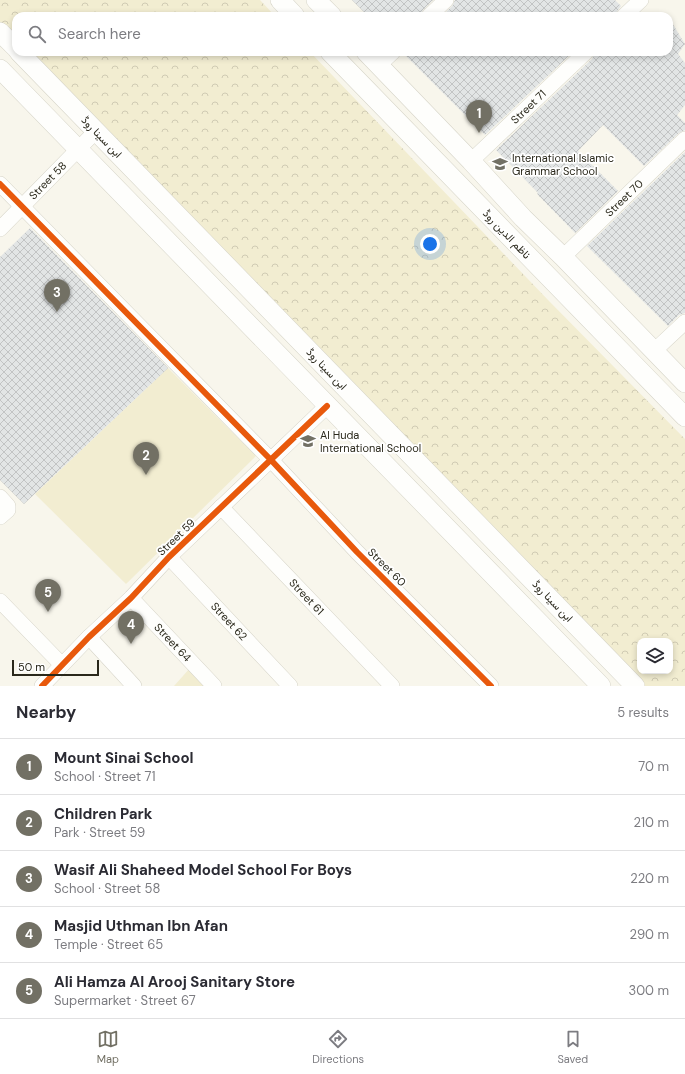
<!DOCTYPE html>
<html lang="en">
<head>
<meta charset="utf-8">
<style>
	:root { --surface:#fff; --page:#f7f7f7; --text:#2b2b33; --muted:#7c7c81; --line:#e1e1e2; --accent:#727064 }
	body { margin:0; font-family:"DM Sans",Vazirmatn,sans-serif; background:var(--page); color:var(--text) }
	.controls { position:absolute; right:12px; bottom:12px; display:grid; overflow:hidden; border-radius:8px; box-shadow:0 2px 6px #0003 }
	.controls button { width:36px; height:36px; display:grid; place-items:center; padding:0; border:0; border-bottom:1px solid var(--line); background:var(--surface); color:var(--text); font:20px sans-serif }
	.scale { position:absolute; left:12px; bottom:10px; width:87px; box-sizing:border-box; padding-left:4px; border:2px solid #2a281b; border-top:0; font-size:11px; line-height:14px; white-space:nowrap; color:#2a281b; -webkit-text-stroke:3px #fff; paint-order:stroke }
	.you { position:absolute; left:430px; top:244px; width:14px; height:14px; margin:-10px; border:3px solid #fff; border-radius:50%; background:#1a73e8; box-shadow:0 0 0 6px #1a73e833 }
	.badge { display:grid; place-items:center; width:26px; height:26px; border-radius:50%; background:var(--accent); color:#fff; font-size:13px; font-weight:700 }
	.pin { position:absolute; translate:-50% -33px; filter:drop-shadow(0 1px 2px #0008) }
	.pin::after { content:''; position:absolute; top:21px; width:14px; height:12px; background:inherit; clip-path:polygon(0 0,100% 0,50% 100%) }
	.list { margin:0; padding:0; list-style:none }
	h2 { display:flex; justify-content:space-between; align-items:center; height:52px; margin:0; padding:0 16px; font-size:17px }
	h2 small { font-size:13px; font-weight:400; color:var(--muted) }
	.list li { display:grid; grid-template-columns:26px 1fr auto; gap:12px; align-items:center; box-sizing:border-box; height:56px; padding:0 16px; border-top:1px solid var(--line) }
	.list b { display:block; font-size:15px; white-space:nowrap }
	.list p { margin:0; font-size:13px; white-space:nowrap; color:var(--muted) }
	.list em { font-size:13px; font-style:normal; color:var(--muted) }
	.icon { flex:none; width:22px; height:22px; fill:none; stroke:currentColor; stroke-width:2; stroke-linecap:round; stroke-linejoin:round }
	.map { position:relative; flex:none; width:685px; height:686px; overflow:hidden }
	.search { position:absolute; background:var(--surface); box-shadow:0 2px 6px #0003; left:12px; right:12px; top:12px; height:44px; display:flex; align-items:center; gap:10px; box-sizing:border-box; padding:0 14px; border-radius:12px; color:var(--muted); font-size:15px }
	.sheet { height:332px; background:var(--surface) }
	nav { display:flex; justify-content:space-around; align-items:center; box-sizing:border-box; height:56px; border-top:1px solid var(--line); background:var(--surface); font-size:11px; color:var(--muted) }
	nav a { display:grid; justify-items:center; gap:2px }
	nav .on { color:var(--accent) }
	.map>svg:first-child { display:block }
	.forest { fill:url(#forest-crowns); fill-rule:evenodd }
	.park { fill:#f2edd1 }
	.building { fill:url(#building-cross-hatch) }
	.lines { fill:none; stroke-linecap:round; stroke-linejoin:round }
	.minor-casing { stroke:#d6d4c8; stroke-width:16 }
	.major-casing { stroke:#d6d4c8; stroke-width:20 }
	.minor { stroke:#fefefc; stroke-width:15 }
	.major { stroke:#fefefc; stroke-width:19 }
	.cycleway-casing { stroke:#fff; stroke-width:8 }
	.cycleway { stroke:#e8590c; stroke-width:6 }
	.labels { text-anchor:middle; stroke-width:3.5; stroke-linejoin:round; paint-order:stroke }
	.street-label { font-size:11px; fill:#2a281b; stroke:#fff }
	.poi-label { font-size:11px; fill:#2a281b; stroke:#fff; text-anchor:start }
</style>
</head>
<body>
<div class="map">
<svg width="685" height="686" viewBox="0 0 685 686">
	<defs>
		<pattern id="forest-crowns" width="20" height="18" patternUnits="userSpaceOnUse"><rect width="20" height="18" fill="#f2edd1"/><path d="M2 6a3 3 0 1 1 6 0M12 15a3 3 0 1 1 6 0" fill="none" stroke="#d0cbb3"/></pattern>
		<pattern id="building-cross-hatch" width="8" height="8" patternUnits="userSpaceOnUse"><rect width="8" height="8" fill="#e2e5e5"/><path d="M0 0l8 8M0 8l8-8" fill="none" stroke="#c2c4c4"/></pattern>
	</defs>
	<rect width="100%" height="100%" fill="#f8f6ec"/>
	<!-- forest -->
	<g class="forest">
		<path d="M0,0h260l15,16h-259v25l-16,-17z"/>
		<path d="M27,52h283l239,249 136,138v247h-41zM640,641h30v30h-30z"/>
	</g>
	<!-- park -->
	<g class="park">
		<path d="M168,368l88,88 -130,128 -91,-90z"/>
		<path d="M191,667l18,19h-35z"/>
	</g>
	<!-- building -->
	<g class="building">
		<path d="M352,0h81l-10,10 -3,6h-52z"/>
		<path d="M455,0h160l6,6 -3,4 -3,6h-173l10,-10z"/>
		<path d="M669,18l16,26 -7,10 7,9v42l-8,10 8,8v7l-6,3 -35,33 -41,-41 -25,26 40,40 -43,42 -38,-39 1,-1 -42,-43 96,-91 3,-7h74z"/>
		<path d="M402,52h171l-88,83z"/>
		<path d="M685,152v161l-6,2 -11,11 -81,-80z"/>
		<path d="M30,228l138,140 -144,136 -24,-24v-223z"/>
	</g>
	<g class="lines">
		<!-- minor casing -->
		<g class="minor-casing">
			<g id="minor">
				<path d="M429,16l17,-16"/>
				<path d="M624,16l17,-16"/>
				<path d="M379,65l14,-13"/>
				<path id="s1" d="M471,161l115,-109"/>
				<path d="M0,184l271,276 86,92 134,134"/>
				<path id="s2" d="M0,229l96,-98"/>
				<path id="s3" d="M563,257l122,-118"/>
				<path d="M654,351l31,-29"/>
				<path d="M0,497l8,9v4l-8,7"/>
				<path id="s4" d="M221,507l171,179"/>
				<path id="s5" d="M169,557l121,129"/>
				<path id="s6" d="M131,598l83,88"/>
				<path d="M0,601l62,64"/>
				<path d="M89,637l45,49"/>
				<path d="M42,686l47,-49 42,-39 38,-41 158,-151"/>
			</g>
		</g>
		<!-- major casing -->
		<g class="major-casing">
			<g id="major">
				<path d="M280,0l15,16"/>
				<path d="M316,0l16,16"/>
				<path d="M0,32l16,16"/>
				<path d="M19,52l616,634"/>
				<path d="M330,52l355,365"/>
				<path d="M366,52l105,109 52,57 40,39 122,126"/>
				<path d="M0,69l601,617"/>
			</g>
		</g>
		<!-- minor -->
		<use href="#minor" class="minor"/>
		<!-- major -->
		<use href="#major" class="major"/>
		<!-- cycleway casing -->
		<g class="cycleway-casing">
			<g id="cycleway">
				<path d="M0,184l271,276 86,92 134,134"/>
				<path d="M42,686l47,-49 42,-39 38,-41 158,-151"/>
			</g>
		</g>
		<!-- cycleway -->
		<use href="#cycleway" class="cycleway"/>
	</g>
	<!-- icons -->
	<defs>
		<g id="school-bare" transform="scale(1.2)"><path d="M0-5L7-2L0 1L-7-2ZM-4 1L0 2.5L4 1V4Q0 6-4 4Z" fill="#727064" stroke="#fff" stroke-width="2.5" paint-order="stroke"/></g>
	</defs>
	<g fill-rule="evenodd">
		<use href="#school-bare" x="500" y="164"/>
		<use href="#school-bare" x="308" y="441"/>
	</g>
	<g class="labels">
		<!-- street labels -->
		<g class="street-label">
			<text dy="4" stroke="none"><textPath href="#s1" startOffset="79">Street 71</textPath></text>
			<text transform="translate(102 137) rotate(46)" y="4">ابن سینا روڈ</text>
			<text dy="4" stroke="none"><textPath href="#s2" startOffset="68">Street 58</textPath></text>
			<text dy="4" stroke="none"><textPath href="#s3" startOffset="85">Street 70</textPath></text>
			<text transform="translate(507 234) rotate(46)" y="4">ناظم الدین روڈ</text>
			<text transform="translate(327 369) rotate(46)" y="4">ابن سینا روڈ</text>
			<text transform="translate(176 537) rotate(-44)" y="4">Street 59</text>
			<text transform="translate(387 567) rotate(45)" y="4">Street 60</text>
			<text dy="4" stroke="none"><textPath href="#s4" startOffset="124">Street 61</textPath></text>
			<text transform="translate(553 601) rotate(46)" y="4">ابن سینا روڈ</text>
			<text dy="4" stroke="none"><textPath href="#s5" startOffset="88">Street 62</textPath></text>
			<text dy="4" stroke="none"><textPath href="#s6" startOffset="61">Street 64</textPath></text>
		</g>
		<!-- poi labels -->
		<g class="poi-label">
			<text x="512" y="162">International Islamic<tspan x="512" dy="13">Grammar School</tspan></text>
			<text x="320" y="439">Al Huda<tspan x="320" dy="13">International School</tspan></text>
		</g>
	</g>
</svg>
<div class="controls">
<button><svg class="icon" aria-label="layers" viewBox="0 0 24 24"><path d="M12 4l9 5-9 5-9-5zM3 14l9 5 9-5"/></svg></button>
</div>
<div class="scale">50 m</div>
<div class="you"></div>
<div class="pin badge" style="left:479px;top:133px">1</div>
<div class="pin badge" style="left:146px;top:475px">2</div>
<div class="pin badge" style="left:57px;top:312px">3</div>
<div class="pin badge" style="left:131px;top:644px">4</div>
<div class="pin badge" style="left:48px;top:612px">5</div>
<div class="search"><svg class="icon" aria-label="search" viewBox="0 0 24 24"><circle cx="10" cy="10" r="6"/><path d="M15 15l6 6"/></svg>Search here</div>
</div>
<section class="sheet">
<h2>Nearby<small>5 results</small></h2>
<ul class="list">
<li><span class="badge">1</span><div><b>Mount Sinai School</b><p>School · Street 71</p></div><em>70 m</em></li>
<li><span class="badge">2</span><div><b>Children Park</b><p>Park · Street 59</p></div><em>210 m</em></li>
<li><span class="badge">3</span><div><b>Wasif Ali Shaheed Model School For Boys</b><p>School · Street 58</p></div><em>220 m</em></li>
<li><span class="badge">4</span><div><b>Masjid Uthman Ibn Afan</b><p>Temple · Street 65</p></div><em>290 m</em></li>
<li><span class="badge">5</span><div><b>Ali Hamza Al Arooj Sanitary Store</b><p>Supermarket · Street 67</p></div><em>300 m</em></li>
</ul>
</section>
<nav>
<a class="on"><svg class="icon" aria-label="map" viewBox="0 0 24 24"><path d="M3 6l6-2 6 2 6-2v14l-6 2-6-2-6 2zM9 4v14M15 6v14"/></svg>Map</a>
<a><svg class="icon" aria-label="directions" viewBox="0 0 24 24"><path d="M12 3l9 9-9 9-9-9zM9 14v-3h6M13 9l2 2-2 2"/></svg>Directions</a>
<a><svg class="icon" aria-label="saved" viewBox="0 0 24 24"><path d="M7 4h10v16l-5-4-5 4z"/></svg>Saved</a>
</nav>
</body>
</html>
